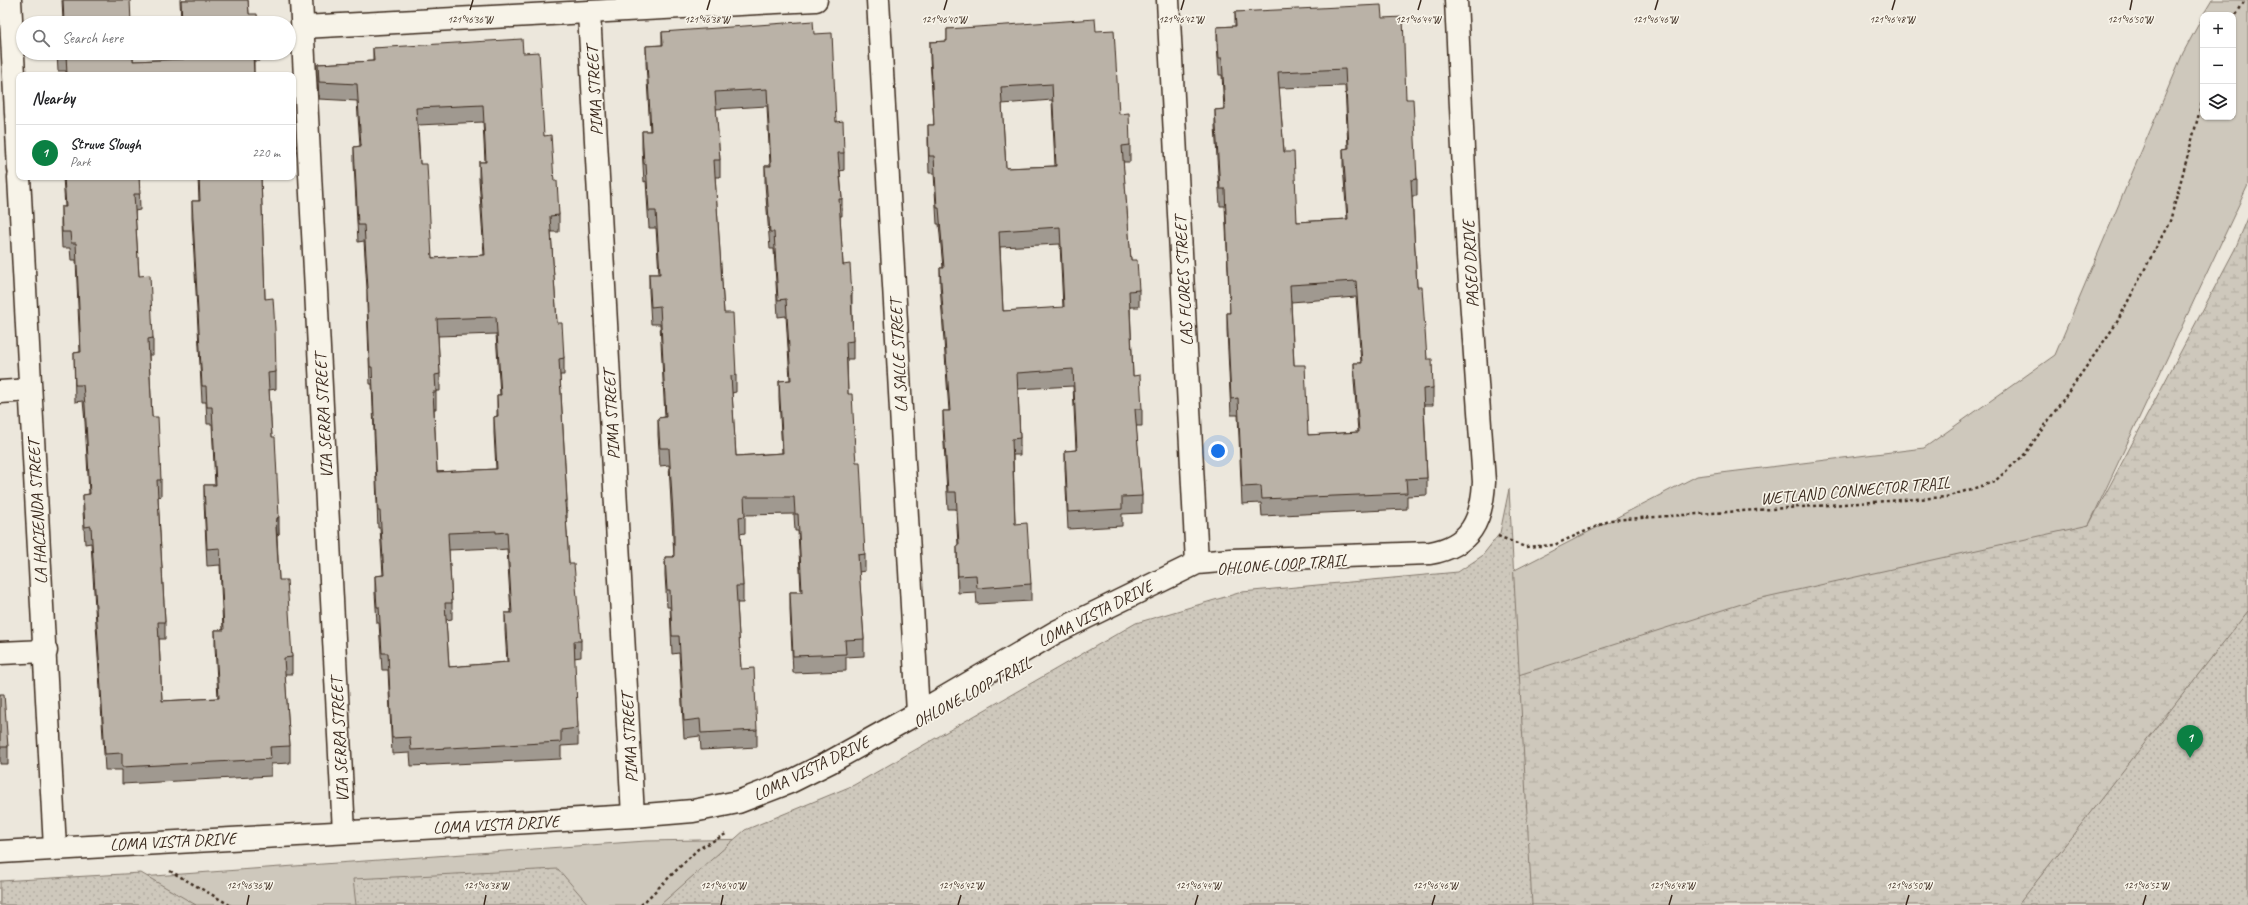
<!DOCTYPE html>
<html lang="en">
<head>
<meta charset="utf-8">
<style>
	:root { --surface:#fff; --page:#f6f6f6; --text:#202124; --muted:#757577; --line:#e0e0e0; --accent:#0b8043 }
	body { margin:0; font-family:Caveat,sans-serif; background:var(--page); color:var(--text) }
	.controls { position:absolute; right:12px; top:12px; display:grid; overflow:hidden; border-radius:8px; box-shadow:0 1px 3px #0004 }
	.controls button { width:36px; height:36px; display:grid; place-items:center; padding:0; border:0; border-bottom:1px solid var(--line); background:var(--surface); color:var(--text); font:20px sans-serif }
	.you { position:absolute; left:1218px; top:451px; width:14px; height:14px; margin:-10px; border:3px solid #fff; border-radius:50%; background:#1a73e8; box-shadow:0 0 0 6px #1a73e833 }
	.badge { display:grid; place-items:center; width:26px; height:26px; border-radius:50%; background:var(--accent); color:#fff; font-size:13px; font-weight:700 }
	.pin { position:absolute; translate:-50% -33px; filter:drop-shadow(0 1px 2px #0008) }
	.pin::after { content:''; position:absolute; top:21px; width:14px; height:12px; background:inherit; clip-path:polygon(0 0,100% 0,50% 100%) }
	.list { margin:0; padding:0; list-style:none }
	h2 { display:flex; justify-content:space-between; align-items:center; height:52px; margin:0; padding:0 16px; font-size:17px }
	h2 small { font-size:13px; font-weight:400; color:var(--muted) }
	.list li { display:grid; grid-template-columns:26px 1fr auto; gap:12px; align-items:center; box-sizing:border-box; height:56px; padding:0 16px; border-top:1px solid var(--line) }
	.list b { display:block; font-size:15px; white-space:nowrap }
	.list p { margin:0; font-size:13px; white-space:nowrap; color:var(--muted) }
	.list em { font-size:13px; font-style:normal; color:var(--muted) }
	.icon { flex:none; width:22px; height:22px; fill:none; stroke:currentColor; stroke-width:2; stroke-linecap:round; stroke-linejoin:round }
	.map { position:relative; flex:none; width:2248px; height:905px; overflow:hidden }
	.search { position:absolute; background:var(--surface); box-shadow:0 1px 3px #0004; left:16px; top:16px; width:280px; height:44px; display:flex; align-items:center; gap:10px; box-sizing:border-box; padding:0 14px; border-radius:22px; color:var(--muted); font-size:15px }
	.panel { position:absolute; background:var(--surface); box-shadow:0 1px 3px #0004; left:16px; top:72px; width:280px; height:108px; border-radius:8px }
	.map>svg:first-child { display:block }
	.grass { fill:#cec8bc; stroke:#84796d }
	.wetland { fill:url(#wetland-marsh); stroke:#84796d }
	.park { fill:url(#park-dots); stroke:#84796d }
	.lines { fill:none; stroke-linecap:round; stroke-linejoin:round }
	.street-casing { stroke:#3b2a1e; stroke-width:25 }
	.path { stroke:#3b2a1e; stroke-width:2.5; stroke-dasharray:3 3; stroke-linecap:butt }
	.street { stroke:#f7f3e8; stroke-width:22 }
	.wall { fill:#a09990; stroke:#3b2a1e; fill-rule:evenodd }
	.shaded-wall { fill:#827d75; stroke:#3b2a1e }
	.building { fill:#bab2a7; stroke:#3b2a1e; fill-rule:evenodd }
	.ticks { fill:none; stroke:#3b2a1e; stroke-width:1.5 }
	.labels { text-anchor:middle; stroke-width:3.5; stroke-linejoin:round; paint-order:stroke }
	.street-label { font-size:17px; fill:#3b2a1e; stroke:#f7f3e8 }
	.ticks-label { font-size:10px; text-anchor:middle; fill:#3b2a1e; stroke:#f7f3e8; stroke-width:3.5; stroke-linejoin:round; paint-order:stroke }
</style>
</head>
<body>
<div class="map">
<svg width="2248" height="905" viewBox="0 0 2248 905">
	<defs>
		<pattern id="wetland-marsh" width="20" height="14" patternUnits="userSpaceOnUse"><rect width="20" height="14" fill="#cec8bc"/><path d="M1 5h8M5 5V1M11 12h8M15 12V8" fill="none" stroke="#b2aca1"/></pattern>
		<pattern id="park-dots" width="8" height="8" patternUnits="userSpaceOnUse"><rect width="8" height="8" fill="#cec8bc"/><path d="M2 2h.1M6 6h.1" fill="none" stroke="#b2aca1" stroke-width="1.8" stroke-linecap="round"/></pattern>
	</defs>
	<rect width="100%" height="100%" fill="#ece7dc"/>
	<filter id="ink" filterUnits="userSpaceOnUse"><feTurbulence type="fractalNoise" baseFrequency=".025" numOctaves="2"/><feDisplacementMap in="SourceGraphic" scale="8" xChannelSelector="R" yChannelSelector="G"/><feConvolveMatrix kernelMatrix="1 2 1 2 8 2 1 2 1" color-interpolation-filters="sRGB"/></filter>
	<g filter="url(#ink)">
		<!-- grass -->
		<path class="grass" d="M2212,0h36v185l-159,340 -1279,380h-810v-18l646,-46 110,-2 722,-250 219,-113 227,-28 131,-93 128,-302 20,-37v101h30v-102h-30z"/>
		<!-- wetland -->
		<path class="wetland" d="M2248,218v687h-1438l15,-9 932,-297 332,-74 146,-276z"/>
		<!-- park -->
		<g class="park">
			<path d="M1509,489l23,416h-872l85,-75 109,-45 282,-162 106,-31 216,-20 24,-16 18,-23z"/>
			<path d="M2248,611v294h-230z"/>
			<path d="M558,869l31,36h-233l-3,-26z"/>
			<path d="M141,873l55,32h-196v-24z"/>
		</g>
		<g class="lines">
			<!-- street casing -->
			<g class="street-casing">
				<g id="street">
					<path d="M10,0l9,169"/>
					<path d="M301,0l43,832"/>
					<path d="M878,0l40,713"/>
					<path d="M1168,0l29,563"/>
					<path d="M589,13l44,803"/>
					<path d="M303,27l513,-27"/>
					<path d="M19,177l36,671"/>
					<path d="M0,392l30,-2"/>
					<path d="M0,653l46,-2"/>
					<path d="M0,852l633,-36 60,-5 45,-9 52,-20 40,-20 88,-49 138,-81 141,-69 34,-3 199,-7c41,-7 52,-33 54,-71l-16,-226 -12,-256"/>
				</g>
			</g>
			<!-- path -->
			<g class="path">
				<path d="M2233,20l12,-20"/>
				<path d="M1498,536l27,11 29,-2 57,-25 335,-23 48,-15 31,-28 91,-130 54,-103 33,-122"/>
				<path d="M170,871l60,34"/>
				<path d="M641,905l57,-56 28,-15"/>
			</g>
			<!-- street -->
			<use href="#street" class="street"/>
		</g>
		<!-- wall -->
		<g class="wall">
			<path d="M62,0h68l-67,22z"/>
			<path d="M180,0h68l1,14 9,9h-77z"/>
			<path d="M1235,12l147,6 24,81 11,80v17h-5l5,91 10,72 6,29v17h-9l3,73v17l-20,1v13l-145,7 -1,-13 -19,1 -4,-89h-7l-4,-85v-17h3l-5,-107h-5l-5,-80v-16l9,-1 -2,-34h-3l-2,-32v-16l18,-1zM1345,86l3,62 -5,1v17l4,53 -50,3 -13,-70 -5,-64zM1356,297l5,66h-7v17l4,52 -50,3 -14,-70 -3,-63z"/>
			<path d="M947,29l149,2 23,83 11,31v17h-7l8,98 8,30v17h-9l3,69 9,33v17h-6l6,70v17l-20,1v12l-54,3 -3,-61v-17l11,-1 -3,-64 -55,3 2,49v17h-7l2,69 16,60v17l-54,3 -1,-12 -18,1 -1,-32v-16h1l-2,-36h-8l-5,-81v-17h6l-9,-126v-17h3l-4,-44h-2l-3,-51h-5l-1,-31v-17h6l-4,-67v-16l17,-1zM1052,100l3,66 -49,2 -4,-64zM1060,244l3,64 -60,3 -3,-64z"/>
			<path d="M662,32l152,2 30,119v17l-4,1 2,28v17h-2l3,49 9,30v17l1,29v18h-6l1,35 17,160v17l-6,1 5,67v17l-18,1v14l-53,2 -3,-63v-18h11l-3,-61h-3l-1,-17 -49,1v18l-5,1 3,52v17h-6l4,66 16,61v17l-56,3 -1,-14 -16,2 -5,-85 -7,1 -2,-47h-3l-2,-32v-18h9l-5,-92 -9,1 -2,-31v-17l7,-1 -5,-93h-9l-2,-33v-17h10l-3,-46h-7l-3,-47 -2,1 -2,-34v-17h8l-4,-68v-17l16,-1zM767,106l3,60h-5v18l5,65h4l4,68 8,-1 4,64 -11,1v17l3,55 -46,3 -4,-63 4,-1v-17l-12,-62 -9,-136h5v-17l-4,-51z"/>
			<path d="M373,48l150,5 21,83 10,45 5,34v17h-8l6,91 7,35v17h-4l7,126v17h-1l3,46 12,77v16l-7,1 4,70v17l-17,1v13l-150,7 -1,-13 -18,1 -4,-84h-6l-3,-47h-2l-2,-30v-17l8,-1 -3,-47h-2l-6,-144h-2l-3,-79v-16l-3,-48 -6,1 -4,-79v-16l6,-1 -3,-45 -38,-2 -1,-18v-17l55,-3zM483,122l2,40h-6v17l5,76 -52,3 -12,-94 -2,-39zM496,334l4,61h-3v21l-3,1v16l2,36 -59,3 -3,-63h2v-18h4v-17l-2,-38zM496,548v2l11,-1 4,64h-6v17l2,32 -58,5 -3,-47 6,-1v-16l-3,-53z"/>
			<path d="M57,53h76v8l50,-2v-6h76v8h-5v14h-188v-4h-8z"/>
			<path d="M63,177h76l1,33 -5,1 4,65 14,62v17h-4l3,62 9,63v16l-3,1 7,125v17h-6l3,62 56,-3 -3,-51v-17h8l-3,-65 -13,1 -3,-64v-17h11l-3,-61h-5l-1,-22h-4l-10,-184v-17h7l-1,-24h63l4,122 11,73v17l-7,1 3,47 7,97 -2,1 2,45 13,77v17h-7l5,72v17l-19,1v12l-149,8v-14h-17l-14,-227 -6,1 -2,-33v-16l6,-1 -4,-72 -2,-21 -8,1 -1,-49 6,-1 -4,-92h-5l-1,-12h-8l-1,-24v-17h4z"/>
			<path d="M0,694l8,53v17h-8z"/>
		</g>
		<!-- shaded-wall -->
		<path class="shaded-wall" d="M279,517v17l-2,1 -1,-8 1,-9z"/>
		<!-- building -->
		<g class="building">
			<path d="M63,0h67l1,23h-75v-1h8z"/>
			<path d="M181,0h67l1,14h8l1,9h-76z"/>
			<path d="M1381,5l1,13 21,-1 3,82h7l4,80 -6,1 6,107h5l5,72h5l1,29 -10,1 4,89 -21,1 1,14 -145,6 -1,-13 -19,1 -4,-89 -7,1 -4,-86h3l-5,-124h-5l-5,-79 10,-1 -3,-51h-3l-2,-31 19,-1 -1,-14zM1345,69l4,79 -6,1 5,70 -51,3 -3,-70h-10l-6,-80zM1356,281l6,82h-8l5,69 -51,3 -3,-70h-11l-4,-80z"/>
			<path d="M1095,19l1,12 18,-1 5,84 10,-1 1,32 -8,1 9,114h6l2,30 -10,1 4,85 7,-1 2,34h-7l7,87 -20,1v12l-54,3 -3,-61 12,-1 -4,-81 -56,4 3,65 -8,1 3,85 12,-1 4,61 -54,4 -1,-13 -18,1 -1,-31h2l-3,-53h-8l-5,-81h7l-10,-143h4l-5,-60h-2l-3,-52h-5l-1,-31h6l-4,-83 17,-1v-12zM1052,84l4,82 -50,2 -5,-81zM1060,227l4,80 -61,4 -4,-80z"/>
			<path d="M813,21l1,13 18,-1 4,89 7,-1 1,32h-6l4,46h-3l4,66 7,-1 2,31h-1l2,46 -7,1 2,52h4l3,56 1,12h4l5,92 -7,1 6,84 -19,1 1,14 -53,2 -3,-64h12l-4,-78h-3l-1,-17h-50l1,19 -6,1 4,69h-7l5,83 13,-1 3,62 -56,3 -1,-14 -16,2 -5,-85h-7l-2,-46h-3l-2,-33h9v-28l-5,-81h-9l-2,-30 8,-1 -6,-111 -9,1 -2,-33h11l-4,-63h-7l-3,-47h-2l-2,-33h9l-5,-85 17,-1 -1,-13zM767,89l4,77h-6l5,66h4l4,68 8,-1 5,81 -12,1 4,72 -47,3 -5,-80 5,-1 -3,-62h-9l-10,-153h6l-5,-68z"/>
			<path d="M522,39l1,14 16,-1 5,84 7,-1 3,46h3l2,34 -9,1 7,107h5l2,35 -5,1 8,142h-2l4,63h5l7,77h-7l4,87 -17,2v12l-150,8 -1,-13 -18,1 -4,-85h-6l-3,-46h-2l-2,-31 9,-1 -4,-64h-2l-6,-144h-2l-3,-78 1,-1 -4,-63h-6l-4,-78 7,-1 -4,-62 -38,-2 -1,-18 56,-3 -1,-13zM483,105l3,57h-7l6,93 -53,3 -5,-94h-7l-4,-56zM496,317l5,78h-4l1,21 -4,1 3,52 -60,3 -4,-80h3l-1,-17 5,-1 -3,-55zM496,531v2l11,-1 5,81h-7l3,49 -59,5 -4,-64h7l-4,-70z"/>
			<path d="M58,53h75v8l51,-2v-6h69l1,22h-187l-1,-21h-8z"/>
			<path d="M64,177h75l1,17h-6l5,82 11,-1 3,63 -5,1 4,78h6l3,63h-4l8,142h-7l4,79 57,-3 -4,-68h9l-4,-82 -13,1 -3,-64h12l-4,-78h-5l-1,-21h-4l-10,-185h8l-1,-24h62l4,122 8,-1 2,31 1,43 -8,1 4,64h3l4,80 -2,1 -1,9 3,53h8l5,77 -8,1 6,88 -20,1 1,12 -149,8v-14l-17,1 -14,-228 -6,1 -2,-32 7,-1 -5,-89 -2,-20h-8l-1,-32 7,-1 -5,-109h-5l-1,-11h-8l-1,-25h5z"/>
			<path d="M0,694h4l4,53h-8z"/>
		</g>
	</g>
	<!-- ticks -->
	<path class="ticks" d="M470,10l3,-10M707,10l3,-10M944,10l3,-10M1181,10l3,-10M1418,10l3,-10M1655,10l3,-10M1892,10l3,-10M2130,10l2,-10M247,905l2,-10M484,905l2,-10M721,905l2,-10M958,905l3,-10M1195,905l3,-10M1432,905l3,-10M1669,905l3,-10M1906,905l3,-10M2143,905l3,-10"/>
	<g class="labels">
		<!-- street labels -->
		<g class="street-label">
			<text transform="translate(594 91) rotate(-93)" y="6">PIMA STREET</text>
			<text transform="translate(1470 264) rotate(-93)" y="6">PASEO DRIVE</text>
			<text transform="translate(1183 281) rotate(-93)" y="6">LAS FLORES STREET</text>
			<text transform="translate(898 356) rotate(-93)" y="6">LA SALLE STREET</text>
			<text transform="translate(611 415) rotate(-93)" y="6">PIMA STREET</text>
			<text transform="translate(323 416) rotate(-93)" y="6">VIA SERRA STREET</text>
			<text transform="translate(1855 490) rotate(-5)" y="6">WETLAND CONNECTOR TRAIL</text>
			<text transform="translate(37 512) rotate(-93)" y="6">LA HACIENDA STREET</text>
			<text transform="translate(1282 564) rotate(-4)" y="6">OHLONE LOOP TRAIL</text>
			<text transform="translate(1095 613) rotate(-27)" y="6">LOMA VISTA DRIVE</text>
			<text transform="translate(972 692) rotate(-28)" y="6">OHLONE LOOP TRAIL</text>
			<text transform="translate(629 738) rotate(-93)" y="6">PIMA STREET</text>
			<text transform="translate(339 740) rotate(-93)" y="6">VIA SERRA STREET</text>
			<text transform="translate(811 768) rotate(-26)" y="6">LOMA VISTA DRIVE</text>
			<text transform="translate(496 824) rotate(-3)" y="6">LOMA VISTA DRIVE</text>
			<text transform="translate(173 841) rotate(-3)" y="6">LOMA VISTA DRIVE</text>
		</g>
	</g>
	<g class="ticks-label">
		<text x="470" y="23">121°46'36"W</text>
		<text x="707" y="23">121°46'38"W</text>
		<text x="944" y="23">121°46'40"W</text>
		<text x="1181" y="23">121°46'42"W</text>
		<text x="1418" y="23">121°46'44"W</text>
		<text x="1655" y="23">121°46'46"W</text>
		<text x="1892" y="23">121°46'48"W</text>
		<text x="2130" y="23">121°46'50"W</text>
		<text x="249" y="889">121°46'36"W</text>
		<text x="486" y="889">121°46'38"W</text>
		<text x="723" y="889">121°46'40"W</text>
		<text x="961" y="889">121°46'42"W</text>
		<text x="1198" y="889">121°46'44"W</text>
		<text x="1435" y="889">121°46'46"W</text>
		<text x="1672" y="889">121°46'48"W</text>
		<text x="1909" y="889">121°46'50"W</text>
		<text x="2146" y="889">121°46'52"W</text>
	</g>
</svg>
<div class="controls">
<button>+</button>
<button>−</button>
<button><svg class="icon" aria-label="layers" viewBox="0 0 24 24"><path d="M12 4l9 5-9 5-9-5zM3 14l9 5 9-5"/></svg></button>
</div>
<div class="you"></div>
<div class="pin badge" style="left:2190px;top:758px">1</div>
<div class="search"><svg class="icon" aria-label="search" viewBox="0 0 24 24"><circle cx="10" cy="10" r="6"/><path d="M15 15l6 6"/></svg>Search here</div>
<section class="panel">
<h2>Nearby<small></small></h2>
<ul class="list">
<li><span class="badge">1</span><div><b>Struve Slough</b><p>Park</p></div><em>220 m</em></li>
</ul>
</section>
</div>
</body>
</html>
